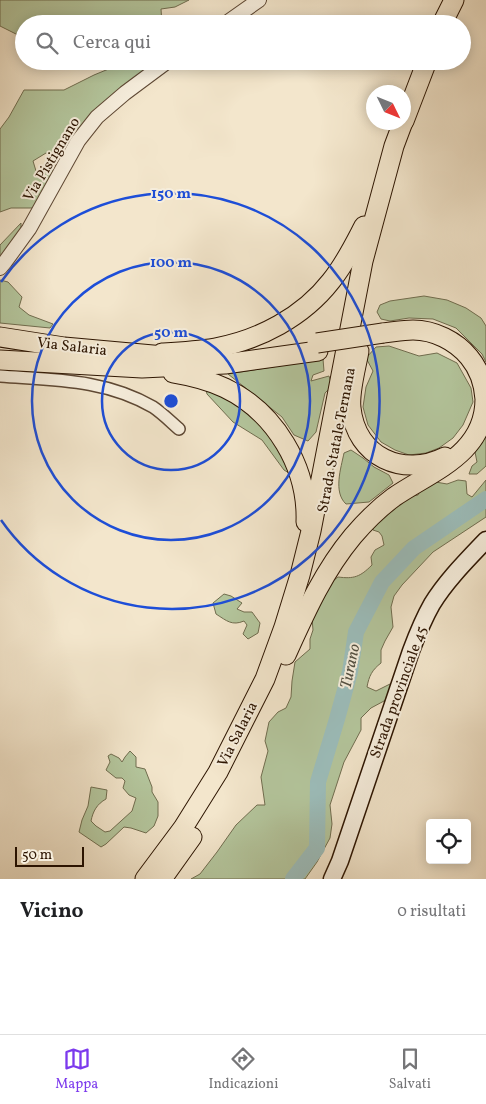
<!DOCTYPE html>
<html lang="it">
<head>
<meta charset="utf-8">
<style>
	:root { --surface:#fff; --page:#f2f2f2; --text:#202124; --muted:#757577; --line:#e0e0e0; --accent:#7c3aed }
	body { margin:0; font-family:Vollkorn,serif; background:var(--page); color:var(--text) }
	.controls { position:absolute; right:15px; bottom:15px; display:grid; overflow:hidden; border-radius:5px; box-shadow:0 2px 12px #0003 }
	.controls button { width:45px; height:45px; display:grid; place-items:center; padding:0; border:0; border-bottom:1px solid var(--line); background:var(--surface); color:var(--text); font:25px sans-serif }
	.compass { position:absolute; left:366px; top:85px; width:45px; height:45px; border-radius:50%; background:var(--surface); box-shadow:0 2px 12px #0003; rotate:133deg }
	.scale { position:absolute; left:15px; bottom:12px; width:69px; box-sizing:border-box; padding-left:5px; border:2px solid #2c1401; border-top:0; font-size:14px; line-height:18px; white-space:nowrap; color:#2c1401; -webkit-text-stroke:4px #f7efde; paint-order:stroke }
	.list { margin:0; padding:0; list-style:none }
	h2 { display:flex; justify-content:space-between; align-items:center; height:65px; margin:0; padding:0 20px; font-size:21px }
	h2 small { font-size:16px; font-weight:400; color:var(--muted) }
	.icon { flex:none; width:28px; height:28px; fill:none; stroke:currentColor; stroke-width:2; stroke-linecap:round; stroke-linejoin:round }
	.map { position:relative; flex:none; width:486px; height:879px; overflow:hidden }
	.search { position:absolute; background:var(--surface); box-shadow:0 2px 12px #0003; left:15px; right:15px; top:15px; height:55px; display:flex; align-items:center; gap:12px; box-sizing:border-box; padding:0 18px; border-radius:28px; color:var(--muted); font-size:19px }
	.sheet { height:155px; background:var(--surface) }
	nav { display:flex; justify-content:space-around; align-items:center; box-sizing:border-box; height:70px; border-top:1px solid var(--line); background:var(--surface); font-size:14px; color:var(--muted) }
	nav a { display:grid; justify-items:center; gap:2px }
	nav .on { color:var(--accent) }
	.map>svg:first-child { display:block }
	.green { fill:#b4c69d; stroke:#706d4f }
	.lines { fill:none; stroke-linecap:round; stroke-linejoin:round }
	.river { stroke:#9cbebc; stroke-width:16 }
	.minor-casing { stroke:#5e4834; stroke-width:14 }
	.tertiary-casing { stroke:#5e4834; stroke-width:16 }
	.secondary-casing { stroke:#2c1401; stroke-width:19 }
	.trunk-casing { stroke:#2c1401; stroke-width:21 }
	.minor { stroke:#f7efde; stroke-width:11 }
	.tertiary { stroke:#f7efde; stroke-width:14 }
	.secondary { stroke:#f7efde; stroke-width:16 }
	.trunk { stroke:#f3e6cc; stroke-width:19 }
	.trunk-bridge-casing { stroke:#2c1401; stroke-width:21; stroke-linecap:butt }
	.trunk-bridge { stroke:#f3e6cc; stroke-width:19 }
	.ring { fill:none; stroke:#1d4ed8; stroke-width:2.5 }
	.labels { text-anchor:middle; stroke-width:4; stroke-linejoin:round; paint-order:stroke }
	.street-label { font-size:15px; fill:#2c1401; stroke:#f7efde }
	.water-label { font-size:16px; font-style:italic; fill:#535042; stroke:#f7efde }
	.centre { fill:#1d4ed8; stroke:#f7efde; stroke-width:2.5 }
	.ring-label { font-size:15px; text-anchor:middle; font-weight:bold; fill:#1d4ed8; stroke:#f7efde; stroke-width:4; stroke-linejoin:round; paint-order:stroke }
</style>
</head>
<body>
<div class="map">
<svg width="486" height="879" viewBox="0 0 486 879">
	<rect width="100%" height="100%" fill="#f3e6cc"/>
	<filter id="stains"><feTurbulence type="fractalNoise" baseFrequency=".004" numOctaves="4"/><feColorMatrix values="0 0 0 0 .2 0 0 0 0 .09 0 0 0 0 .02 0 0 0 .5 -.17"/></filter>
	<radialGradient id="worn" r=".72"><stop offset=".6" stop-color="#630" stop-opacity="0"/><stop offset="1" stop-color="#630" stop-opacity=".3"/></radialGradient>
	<!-- green -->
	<g class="green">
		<path d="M0,0h189l-14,7 -14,2 1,15h-138v14l-24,-12z"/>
		<path d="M50,61h31l-25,6z"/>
		<path d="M128,61h28l-36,28 -46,46 -14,19 -14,-1 -13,8 3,10 16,-5 2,7 -21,35h-22l-11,4v-83l9,-12 15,-27h40l30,-15z"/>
		<path d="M21,223v11l-21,28v-17z"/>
		<path d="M0,280l8,2 14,15 -3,10 10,8 24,9 -3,4 -50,-5z"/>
		<path d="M424,296l23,4 19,8 15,10 5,8v36l-4,-8 -26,-26 -23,-9 -24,-1 -19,3 -9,-2 -4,-7 3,-7 10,-4z"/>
		<path d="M389,346l30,10 18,-3 20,10 14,25 2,14 -10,23 -10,13 -14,10 -13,5 -17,2 -14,-5 -14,-8 -13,-17 -5,-18 3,-20 7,-16 -7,-13 10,-11z"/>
		<path d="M323,359l1,12 -11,4 -2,6 18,-5 3,10 -7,7 -9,39 -8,9 -14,-6 -12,-18 -54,-43z"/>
		<path d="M206,390l29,12 25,22 18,24 11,25 -5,-3 -22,-30 -29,-18 -26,-28z"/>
		<path d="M486,436v30l-9,8h-8l3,-8 5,-4 -2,-10z"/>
		<path d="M351,450l12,8 11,9 15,8 4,8 -24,19 -23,2c-13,-12 -5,-36 -2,-51z"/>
		<path d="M458,480l8,1 1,13 5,3 14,-17v37l-53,35 -31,33 -8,11 -3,11 2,20 -8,14 -4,9v13c-9,7 -12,13 -14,24l9,4 18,-9 2,9 -12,10 -13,7 -10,10v12l-17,32 -14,43 2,19 -2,14 -13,24 -12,17h-114l9,-5 17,-22 19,-27 21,-20h8l-4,-28 7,-26 -3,-10 4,-19 9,-10 8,-4 5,-11 1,-16 3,-19 15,-13v-10l3,-9 -1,-12 18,-35 8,-6c16,2 22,0 34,-12l-1,-8 4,-7 9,-5 -2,-9 -3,-4 -6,-2 -1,-4 31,-28 15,-3 5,-10 7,-4 17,3z"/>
		<path d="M224,594l7,2 11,7 -5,6 7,3h8l8,11 -2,10 -10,6 -5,-5 4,-9 -3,-4c-12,5 -17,0 -28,-7l-3,-11z"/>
		<path d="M130,751l6,6v10l9,2 7,18v5l6,10v14l-4,10 -8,7 -15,-5 -7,-1 -18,17 -5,3 -22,-15 3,-12 6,-14 3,-19 16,3 -1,9c-9,5 -13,12 -15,22l5,5 9,6 5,-1 22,-20 4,-13 -7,-3 -6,-7 2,-7 -3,-3h-6l-10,-8 4,-8 -2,-6 3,-2 8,4 3,4 3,-5z"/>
	</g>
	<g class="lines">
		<!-- river -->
		<path class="river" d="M293,879l24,-31 1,-66 19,-63 13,-47 6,-40 26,-50 32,-34 72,-49"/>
		<!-- minor casing -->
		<g class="minor-casing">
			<path id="minor" d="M0,376c54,4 105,3 153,31 9,6 18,15 26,22"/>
		</g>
		<!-- tertiary casing -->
		<g class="tertiary-casing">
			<g id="tertiary">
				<path d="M225,24l34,-24"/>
				<path d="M0,268l5,-6 24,-33 49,-88 19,-24 28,-24 43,-32"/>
			</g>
		</g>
		<!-- secondary casing -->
		<g class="secondary-casing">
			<path id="secondary" d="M332,879l8,-18 71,-210c6,-16 13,-33 21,-47 14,-23 35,-44 54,-64"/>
		</g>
		<!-- trunk casing -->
		<g class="trunk-casing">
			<g id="trunk">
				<path d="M442,24l12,-24"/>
				<path d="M404,121l23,-60"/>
				<path d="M0,337l64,10 111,10"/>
				<path d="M359,351c-3,17 -10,41 -8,57 5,49 52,70 94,49"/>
				<path d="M162,353c17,-1 35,-2 53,-5 44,-8 88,-31 116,-67 14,-17 23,-36 33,-55"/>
				<path d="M0,360l142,8 83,-4 93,-13"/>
				<path d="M173,373c18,3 35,7 52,15 50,24 83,79 81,134"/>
				<path d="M286,655c19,-42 37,-83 67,-119 12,-14 26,-28 41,-39 38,-26 91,-43 91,-98 -1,-15 -6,-30 -16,-42 -13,-16 -35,-27 -56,-27 -10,0 -20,2 -30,3"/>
				<path d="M145,879l38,-51 35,-56 47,-93 19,-52 16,-52 11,-44 52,-270 31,-115 9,-24"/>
				<path d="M162,879l30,-42"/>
			</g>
		</g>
		<!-- minor -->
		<use href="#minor" class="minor"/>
		<!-- tertiary -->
		<use href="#tertiary" class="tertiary"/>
		<!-- secondary -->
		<use href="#secondary" class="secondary"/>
		<!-- trunk -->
		<use href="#trunk" class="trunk"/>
		<!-- trunk-bridge casing -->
		<g class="trunk-bridge-casing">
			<path id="trunk-bridge" d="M317,343l66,-10"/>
		</g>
		<!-- trunk-bridge -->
		<use href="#trunk-bridge" class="trunk-bridge"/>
	</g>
	<!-- distance rings -->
	<g class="ring">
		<circle cx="171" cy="401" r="69"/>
		<circle cx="171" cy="401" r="139"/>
		<path d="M1 282A208 208 0 1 1 1 520"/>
	</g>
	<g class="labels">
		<!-- street labels -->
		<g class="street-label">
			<text transform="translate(51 159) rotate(-59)" y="5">Via Pistignano</text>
			<text transform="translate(72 346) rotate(7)" y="5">Via Salaria</text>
			<text transform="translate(336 440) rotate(-79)" y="5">Strada Statale Ternana</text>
			<text transform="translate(398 692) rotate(-70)" y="5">Strada provinciale 45</text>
			<text transform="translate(237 734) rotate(-63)" y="5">Via Salaria</text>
		</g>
		<!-- water labels -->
		<g class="water-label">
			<text transform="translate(349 666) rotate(-78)" y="6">Turano</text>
		</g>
	</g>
	<circle cx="171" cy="401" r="8" class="centre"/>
	<g class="ring-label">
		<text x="171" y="198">150 m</text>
		<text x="171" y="267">100 m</text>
		<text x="171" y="337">50 m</text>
	</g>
	<rect width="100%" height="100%" filter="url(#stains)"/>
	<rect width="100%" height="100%" fill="url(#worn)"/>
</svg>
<div class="controls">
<button><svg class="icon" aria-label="locate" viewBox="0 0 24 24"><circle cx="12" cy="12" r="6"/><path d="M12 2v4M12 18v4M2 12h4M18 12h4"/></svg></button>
</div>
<svg class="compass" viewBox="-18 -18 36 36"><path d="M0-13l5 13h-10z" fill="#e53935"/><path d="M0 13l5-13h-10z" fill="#757577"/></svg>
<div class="scale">50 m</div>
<div class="search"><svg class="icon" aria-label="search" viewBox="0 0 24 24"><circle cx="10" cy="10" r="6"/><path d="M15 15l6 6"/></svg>Cerca qui</div>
</div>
<section class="sheet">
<h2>Vicino<small>0 risultati</small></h2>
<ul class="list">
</ul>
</section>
<nav>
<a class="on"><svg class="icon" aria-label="map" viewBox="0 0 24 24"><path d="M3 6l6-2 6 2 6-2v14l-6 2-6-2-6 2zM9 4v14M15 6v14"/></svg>Mappa</a>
<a><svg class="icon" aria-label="directions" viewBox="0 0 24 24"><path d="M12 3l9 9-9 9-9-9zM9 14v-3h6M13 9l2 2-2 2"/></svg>Indicazioni</a>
<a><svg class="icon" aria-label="saved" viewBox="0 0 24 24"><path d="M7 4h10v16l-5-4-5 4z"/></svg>Salvati</a>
</nav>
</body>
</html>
